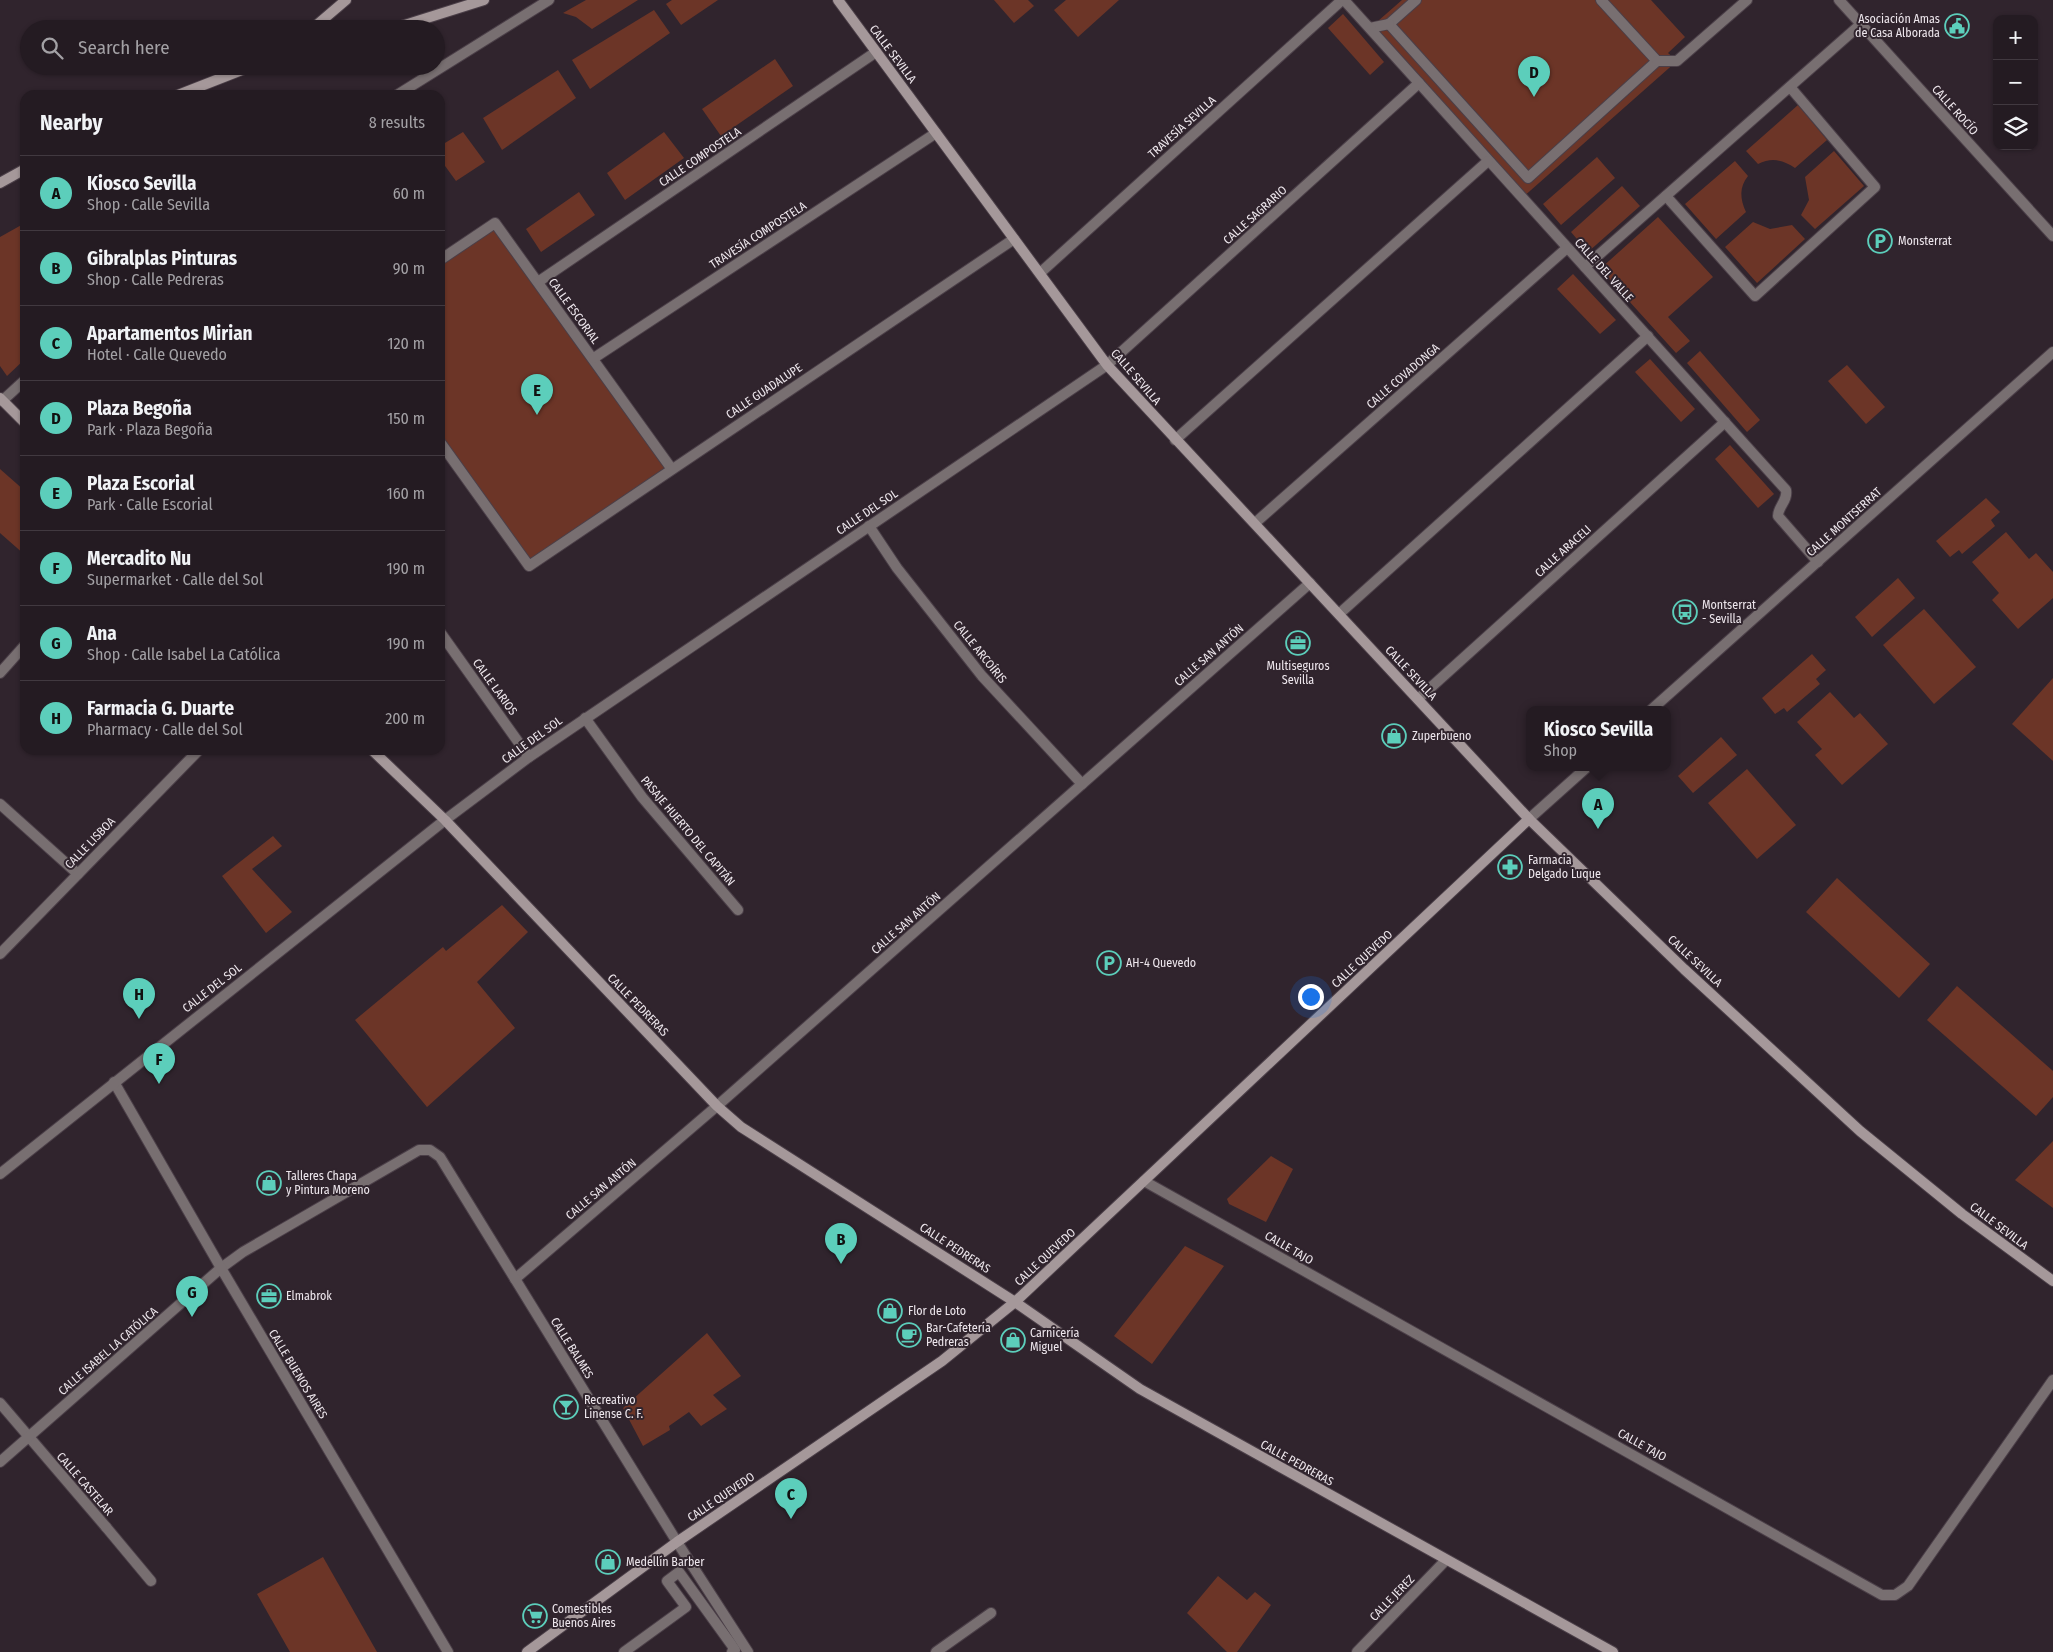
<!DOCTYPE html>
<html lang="en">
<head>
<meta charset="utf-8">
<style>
	:root { --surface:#241b22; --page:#30282f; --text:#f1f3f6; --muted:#a3a1a5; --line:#413940; --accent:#5ccebb }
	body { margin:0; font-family:"Fira Sans Condensed",sans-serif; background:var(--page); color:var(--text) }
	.controls { position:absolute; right:15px; top:15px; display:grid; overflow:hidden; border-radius:10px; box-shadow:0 1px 4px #0004 }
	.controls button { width:45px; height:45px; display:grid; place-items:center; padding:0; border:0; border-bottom:1px solid var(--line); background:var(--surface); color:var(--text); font:25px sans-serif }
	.you { position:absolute; left:1310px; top:996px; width:18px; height:18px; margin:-12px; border:4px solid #fff; border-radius:50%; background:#1a73e8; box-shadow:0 0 0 8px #1a73e833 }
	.badge { display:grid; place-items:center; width:32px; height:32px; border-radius:50%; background:var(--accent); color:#111; font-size:16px; font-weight:700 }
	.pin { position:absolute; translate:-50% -41px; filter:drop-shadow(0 1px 2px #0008) }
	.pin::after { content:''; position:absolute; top:26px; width:18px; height:15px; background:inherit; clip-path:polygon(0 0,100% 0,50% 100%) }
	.popup { position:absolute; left:1526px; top:706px; width:145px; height:65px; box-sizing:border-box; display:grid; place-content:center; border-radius:10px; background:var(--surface); filter:drop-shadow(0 1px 4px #0005); font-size:16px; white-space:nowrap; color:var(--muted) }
	.popup b { font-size:19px; color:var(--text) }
	.popup::after { content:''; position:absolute; left:50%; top:100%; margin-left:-10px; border:10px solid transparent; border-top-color:var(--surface) }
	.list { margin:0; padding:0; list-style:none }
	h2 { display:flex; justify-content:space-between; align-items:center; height:65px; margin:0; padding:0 20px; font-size:21px }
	h2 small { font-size:16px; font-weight:400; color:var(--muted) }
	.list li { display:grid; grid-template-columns:32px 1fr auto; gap:15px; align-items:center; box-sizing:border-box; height:75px; padding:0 20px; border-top:1px solid var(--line) }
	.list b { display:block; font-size:19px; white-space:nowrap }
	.list p { margin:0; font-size:16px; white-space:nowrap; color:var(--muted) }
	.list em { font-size:16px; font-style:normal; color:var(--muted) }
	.icon { flex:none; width:28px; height:28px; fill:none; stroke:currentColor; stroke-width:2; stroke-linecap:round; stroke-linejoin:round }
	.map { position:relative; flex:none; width:2053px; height:1652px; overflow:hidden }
	.search { position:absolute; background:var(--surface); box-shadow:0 1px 4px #0004; left:20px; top:20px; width:425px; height:55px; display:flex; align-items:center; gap:12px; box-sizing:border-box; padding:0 18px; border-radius:28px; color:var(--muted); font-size:19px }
	.panel { position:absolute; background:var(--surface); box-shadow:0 1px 4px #0004; left:20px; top:90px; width:425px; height:665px; border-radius:15px }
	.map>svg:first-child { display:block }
	.green { fill:#6c3527 }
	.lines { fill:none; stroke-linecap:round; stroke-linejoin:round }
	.pedestrian-casing { stroke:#4b3f48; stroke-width:12 }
	.minor-casing { stroke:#4b3f48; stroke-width:12 }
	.tertiary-casing { stroke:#4b3f48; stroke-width:12 }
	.secondary-casing { stroke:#4b3f48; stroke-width:12 }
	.pedestrian { stroke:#786f71; stroke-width:10 }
	.minor { stroke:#786f71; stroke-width:10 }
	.tertiary { stroke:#786f71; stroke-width:10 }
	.secondary { stroke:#a5989a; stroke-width:10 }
	.labels { text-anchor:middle; stroke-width:4; stroke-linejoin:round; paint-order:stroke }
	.poi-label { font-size:12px; fill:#eee7ed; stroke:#30242d; text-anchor:start }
	.street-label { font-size:12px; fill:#eee7ed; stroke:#30242d }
</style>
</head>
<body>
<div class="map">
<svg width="2053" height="1652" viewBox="0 0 2053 1652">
	<rect width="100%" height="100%" fill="#30242d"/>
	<!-- green -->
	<g class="green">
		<path d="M586,0h52l-46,29 -16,-12 -13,-4z"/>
		<path d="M672,0h46l-37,25 -15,-21z"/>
		<path d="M994,0h34l6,6 -20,17z"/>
		<path d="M1066,0h53l-41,37 -24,-27z"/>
		<path d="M1402,0h249l34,37 -17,16 9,8 -155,137 -152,-170z"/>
		<path d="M654,10l16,23 -80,56 -18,-29z"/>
		<path d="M1343,14l41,48 -14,13 -42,-47z"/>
		<path d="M775,59l18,27 -72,50 -19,-27z"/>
		<path d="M558,70l18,28 -74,52 -19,-32z"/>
		<path d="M1798,105l29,35 -32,28c-12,-8 -23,-11 -37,-4l-12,-13z"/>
		<path d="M463,132l22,30 -29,19 -16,-22v-13z"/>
		<path d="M664,132l20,26 -59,42 -18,-27z"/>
		<path d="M1834,151l30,35 -49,43 -14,-14 8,-15 -4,-23z"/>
		<path d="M1597,157l18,21 -54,47 -18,-21z"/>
		<path d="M1735,161l13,15c-9,11 -8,23 -2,36l-30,27 -31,-35z"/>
		<path d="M1622,186l18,20 -52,46 -17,-20z"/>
		<path d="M579,192l16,23 -54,37 -15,-23z"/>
		<path d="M1658,217l55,60 -45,40 22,24 -14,12 -76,-84z"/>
		<path d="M1753,222l17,7 22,-4 13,14 -48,44 -32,-36z"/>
		<path d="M25,223v136l-18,17 -7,-10v-129z"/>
		<path d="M495,223l176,245 -142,98 -89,-124v-182z"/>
		<path d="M1573,274l43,46 -16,14 -43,-45z"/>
		<path d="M1700,351l60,69 -13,12 -60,-69z"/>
		<path d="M1650,359l45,50 -14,13 -46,-50z"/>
		<path d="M1847,365l38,42 -19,17 -38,-43z"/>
		<path d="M1730,445l44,49 -16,14 -43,-49z"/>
		<path d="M0,469l25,22v64l-25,-22z"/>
		<path d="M1986,498l14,14 -9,8 4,6 -33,28 -3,-4 -9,7 -14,-16z"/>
		<path d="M2006,532l23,27 7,-6 17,19v26l-35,31 -26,-29 7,-7 -27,-31z"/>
		<path d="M1898,578l17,20 -43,39 -17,-20z"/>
		<path d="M1924,609l52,58 -42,37 -51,-59z"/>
		<path d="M1812,654l14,16 -10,9 4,5 -33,28 -3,-4 -9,6 -13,-16z"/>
		<path d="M2053,678v83l-41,-37z"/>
		<path d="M1830,692l24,26 6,-5 28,31 -46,41 -27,-30 7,-6 -25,-27z"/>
		<path d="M1721,737l16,18 -44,38 -15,-17z"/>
		<path d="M1747,769l49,56 -39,34 -49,-56z"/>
		<path d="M273,836l9,10 -30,23 40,43 -26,21 -44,-57z"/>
		<path d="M1837,878l93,86 -31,34 -93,-86z"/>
		<path d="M502,905l26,27 -51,50 38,46 -88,79 -72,-87 88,-73 3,4z"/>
		<path d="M1957,986l96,85v26l-17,19 -109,-96z"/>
		<path d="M2053,1141v67l-38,-28z"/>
		<path d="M1271,1156l22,13 -27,53 -37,-18 -2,-5z"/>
		<path d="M1185,1246l39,20 -72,98 -38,-28z"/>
		<path d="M707,1333l34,43 -28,19 14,14 -26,17 -12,-14 -20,14 1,4 -27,16 -20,-38z"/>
		<path d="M323,1557l54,95h-87l-33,-58z"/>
		<path d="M1218,1576l29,24 8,-8 16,13 -34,47h-10l-40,-39z"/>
	</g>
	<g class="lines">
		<!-- pedestrian casing -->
		<g class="pedestrian-casing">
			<g id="pedestrian">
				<path d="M1416,0l-27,24 139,154 129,-117 -56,-61"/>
				<path d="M1370,28l19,-4"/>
				<path d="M1657,61h20l70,-61"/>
				<path d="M1419,83l367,407c2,11 -8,16 -8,26l40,46"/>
				<path d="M1666,196l89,100 120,-109 -85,-100"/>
				<path d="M440,260l55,-37 176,245"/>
				<path d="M1585,267l276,-243"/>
				<path d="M538,282l338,-230"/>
				<path d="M594,358l342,-225"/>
				<path d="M1175,440l313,-279"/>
				<path d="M440,442l89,124 485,-327"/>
				<path d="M1255,523l312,-275"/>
				<path d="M869,526l28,42 85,108 100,108"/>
				<path d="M1339,614l309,-278"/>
				<path d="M1418,699l307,-277"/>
				<path d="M106,1527l45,54"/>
				<path d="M624,1652l62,-45 -19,-26 12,-9 52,72 4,6 -3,2"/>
			</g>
		</g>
		<!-- minor casing -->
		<g class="minor-casing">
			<g id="minor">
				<path d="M1839,0l214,236"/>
				<path d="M397,95l152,-95"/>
				<path d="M1040,273l302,-273"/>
				<path d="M1107,365l312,-282 -75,-83"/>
				<path d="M2,401l23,-21"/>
				<path d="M440,632l89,125"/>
				<path d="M0,673l25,-28"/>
				<path d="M585,718l57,79 96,113"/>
				<path d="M0,804l78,70"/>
				<path d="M0,954l199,-204"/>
				<path d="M1144,1181l738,414h13l13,-9 145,-206"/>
				<path d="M515,1279l202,-173 593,-523"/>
				<path d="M0,1403l106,124"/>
				<path d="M0,1462l221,-194 22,-16 176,-102h11l10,7 237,385 71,110"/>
				<path d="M936,1652l55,-39"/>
				<path d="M1357,1652l88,-91"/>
			</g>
		</g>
		<!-- tertiary casing -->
		<g class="tertiary-casing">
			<g id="tertiary">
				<path d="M1651,710l402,-358"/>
				<path d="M1529,819l57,-51"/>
				<path d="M114,1082l107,186 227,384"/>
				<path d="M0,1174l445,-354 84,-63 578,-392"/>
			</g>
		</g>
		<!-- secondary casing -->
		<g class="secondary-casing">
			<g id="secondary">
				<path d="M838,0l269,365 422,454 155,150 176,162 102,83 91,67"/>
				<path d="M312,29l34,-29"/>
				<path d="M392,29l92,-29"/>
				<path d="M178,95l74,-29"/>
				<path d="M0,183l25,-14"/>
				<path d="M0,398l25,25"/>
				<path d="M372,750l73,70 272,286 24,21 274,175 125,87 473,263"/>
				<path d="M527,1652l150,-110 265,-181 73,-59 514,-483"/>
			</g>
		</g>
		<!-- pedestrian -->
		<use href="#pedestrian" class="pedestrian"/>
		<!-- minor -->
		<use href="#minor" class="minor"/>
		<!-- tertiary -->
		<use href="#tertiary" class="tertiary"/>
		<!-- secondary -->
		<use href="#secondary" class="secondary"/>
	</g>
	<!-- icons -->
	<defs>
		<g id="civic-ring" transform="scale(1.25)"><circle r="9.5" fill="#30242d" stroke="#5ccebb" stroke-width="1.5"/><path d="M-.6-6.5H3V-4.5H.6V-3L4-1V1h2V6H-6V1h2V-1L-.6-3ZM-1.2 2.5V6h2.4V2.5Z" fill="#5ccebb"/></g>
		<g id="parking-ring" transform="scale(1.25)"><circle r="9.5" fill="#30242d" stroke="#5ccebb" stroke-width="1.5"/><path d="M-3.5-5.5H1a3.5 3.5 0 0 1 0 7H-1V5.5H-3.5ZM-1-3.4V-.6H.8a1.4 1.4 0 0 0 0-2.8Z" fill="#5ccebb"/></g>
		<g id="bus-ring" transform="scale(1.25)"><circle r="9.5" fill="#30242d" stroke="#5ccebb" stroke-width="1.5"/><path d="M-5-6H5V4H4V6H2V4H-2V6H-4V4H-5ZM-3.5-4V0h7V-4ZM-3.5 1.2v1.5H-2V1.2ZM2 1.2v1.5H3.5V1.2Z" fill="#5ccebb"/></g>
		<g id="office-ring" transform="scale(1.25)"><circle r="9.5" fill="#30242d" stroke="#5ccebb" stroke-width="1.5"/><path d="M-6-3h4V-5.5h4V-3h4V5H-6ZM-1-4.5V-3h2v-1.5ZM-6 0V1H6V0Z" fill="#5ccebb"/></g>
		<g id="shop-ring" transform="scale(1.25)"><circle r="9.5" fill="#30242d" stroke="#5ccebb" stroke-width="1.5"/><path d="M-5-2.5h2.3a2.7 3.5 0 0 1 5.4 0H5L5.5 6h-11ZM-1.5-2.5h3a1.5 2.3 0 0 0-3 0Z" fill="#5ccebb"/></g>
		<g id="pharmacy-ring" transform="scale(1.25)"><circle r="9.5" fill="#30242d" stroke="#5ccebb" stroke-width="1.5"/><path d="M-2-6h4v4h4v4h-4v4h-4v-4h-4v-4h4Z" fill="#5ccebb"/></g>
		<g id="cafe-ring" transform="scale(1.25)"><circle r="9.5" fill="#30242d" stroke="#5ccebb" stroke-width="1.5"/><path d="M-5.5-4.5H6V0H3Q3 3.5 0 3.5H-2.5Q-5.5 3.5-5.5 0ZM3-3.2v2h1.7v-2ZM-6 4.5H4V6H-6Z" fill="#5ccebb"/></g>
		<g id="bar-ring" transform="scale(1.25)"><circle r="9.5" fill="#30242d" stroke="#5ccebb" stroke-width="1.5"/><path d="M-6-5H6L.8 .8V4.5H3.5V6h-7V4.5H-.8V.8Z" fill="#5ccebb"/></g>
		<g id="supermarket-ring" transform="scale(1.25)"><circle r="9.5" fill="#30242d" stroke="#5ccebb" stroke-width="1.5"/><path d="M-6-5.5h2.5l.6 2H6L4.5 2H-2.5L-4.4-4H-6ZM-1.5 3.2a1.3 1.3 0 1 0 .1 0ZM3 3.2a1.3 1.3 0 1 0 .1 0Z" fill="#5ccebb"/></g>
	</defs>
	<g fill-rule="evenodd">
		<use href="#civic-ring" x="1957" y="26"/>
		<use href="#parking-ring" x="1880" y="241"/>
		<use href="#bus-ring" x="1685" y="612"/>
		<use href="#office-ring" x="1298" y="643"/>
		<use href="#shop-ring" x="1394" y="736"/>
		<use href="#pharmacy-ring" x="1510" y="867"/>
		<use href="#parking-ring" x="1109" y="963"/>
		<use href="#shop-ring" x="269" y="1183"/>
		<use href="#office-ring" x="269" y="1296"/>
		<use href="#shop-ring" x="890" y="1311"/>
		<use href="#cafe-ring" x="909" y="1335"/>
		<use href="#shop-ring" x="1013" y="1340"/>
		<use href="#bar-ring" x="566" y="1407"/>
		<use href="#shop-ring" x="608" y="1562"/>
		<use href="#supermarket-ring" x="535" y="1616"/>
	</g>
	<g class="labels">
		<!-- poi labels -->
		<g class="poi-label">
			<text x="1940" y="23" text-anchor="end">Asociación Amas<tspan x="1940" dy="14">de Casa Alborada</tspan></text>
			<text x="1898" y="245">Monsterrat</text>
			<text x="1702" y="609">Montserrat<tspan x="1702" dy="14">- Sevilla</tspan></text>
			<text x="1298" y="670" text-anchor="middle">Multiseguros<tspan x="1298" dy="14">Sevilla</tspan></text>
			<text x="1412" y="740">Zuperbueno</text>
			<text x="1528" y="864">Farmacia<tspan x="1528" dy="14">Delgado Luque</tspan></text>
			<text x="1126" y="967">AH-4 Quevedo</text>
			<text x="286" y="1180">Talleres Chapa<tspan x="286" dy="14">y Pintura Moreno</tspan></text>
			<text x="286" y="1300">Elmabrok</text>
			<text x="908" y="1315">Flor de Loto</text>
			<text x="926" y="1332">Bar-Cafetería<tspan x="926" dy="14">Pedreras</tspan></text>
			<text x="1030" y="1337">Carnicería<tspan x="1030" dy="14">Miguel</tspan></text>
			<text x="584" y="1404">Recreativo<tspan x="584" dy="14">Linense C. F.</tspan></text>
			<text x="626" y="1566">Medellín Barber</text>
			<text x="552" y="1613">Comestibles<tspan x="552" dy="14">Buenos Aires</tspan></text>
		</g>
		<!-- street labels -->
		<g class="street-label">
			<text transform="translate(893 54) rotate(53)" y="4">CALLE SEVILLA</text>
			<text transform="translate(1955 110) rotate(48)" y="4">CALLE ROCÍO</text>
			<text transform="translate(1182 127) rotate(-42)" y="4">TRAVESÍA SEVILLA</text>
			<text transform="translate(700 157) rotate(-34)" y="4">CALLE COMPOSTELA</text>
			<text transform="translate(1255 215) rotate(-42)" y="4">CALLE SAGRARIO</text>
			<text transform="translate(758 235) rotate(-33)" y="4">TRAVESÍA COMPOSTELA</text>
			<text transform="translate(1604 270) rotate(48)" y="4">CALLE DEL VALLE</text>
			<text transform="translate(574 311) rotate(54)" y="4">CALLE ESCORIAL</text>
			<text transform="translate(1403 376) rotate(-41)" y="4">CALLE COVADONGA</text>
			<text transform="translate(1136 377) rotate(49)" y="4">CALLE SEVILLA</text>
			<text transform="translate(764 391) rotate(-34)" y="4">CALLE GUADALUPE</text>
			<text transform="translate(867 512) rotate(-34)" y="4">CALLE DEL SOL</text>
			<text transform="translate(1844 522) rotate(-42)" y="4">CALLE MONTSERRAT</text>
			<text transform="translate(1563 551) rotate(-42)" y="4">CALLE ARACELI</text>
			<text transform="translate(980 652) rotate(51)" y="4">CALLE ARCOÍRIS</text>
			<text transform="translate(1209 655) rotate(-41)" y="4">CALLE SAN ANTÓN</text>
			<text transform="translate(1411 673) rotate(47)" y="4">CALLE SEVILLA</text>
			<text transform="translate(495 687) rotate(54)" y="4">CALLE LARIOS</text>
			<text transform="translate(532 740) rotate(-36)" y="4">CALLE DEL SOL</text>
			<text transform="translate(688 831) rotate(50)" y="4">PASAJE HUERTO DEL CAPITÁN</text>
			<text transform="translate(90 843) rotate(-46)" y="4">CALLE LISBOA</text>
			<text transform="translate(906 923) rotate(-41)" y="4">CALLE SAN ANTÓN</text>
			<text transform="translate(1362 959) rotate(-43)" y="4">CALLE QUEVEDO</text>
			<text transform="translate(1695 961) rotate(43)" y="4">CALLE SEVILLA</text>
			<text transform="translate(212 988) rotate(-38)" y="4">CALLE DEL SOL</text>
			<text transform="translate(638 1005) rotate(46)" y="4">CALLE PEDRERAS</text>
			<text transform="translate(601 1189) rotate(-40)" y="4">CALLE SAN ANTÓN</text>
			<text transform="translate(1999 1226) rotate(37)" y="4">CALLE SEVILLA</text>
			<text transform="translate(955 1248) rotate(33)" y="4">CALLE PEDRERAS</text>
			<text transform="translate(1289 1248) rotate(30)" y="4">CALLE TAJO</text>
			<text transform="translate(1045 1257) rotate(-43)" y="4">CALLE QUEVEDO</text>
			<text transform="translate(572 1348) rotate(58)" y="4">CALLE BALMES</text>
			<text transform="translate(108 1351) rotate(-41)" y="4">CALLE ISABEL LA CATÓLICA</text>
			<text transform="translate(298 1374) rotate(59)" y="4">CALLE BUENOS AIRES</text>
			<text transform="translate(1642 1445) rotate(29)" y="4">CALLE TAJO</text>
			<text transform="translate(1297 1463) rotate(29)" y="4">CALLE PEDRERAS</text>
			<text transform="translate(85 1484) rotate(49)" y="4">CALLE CASTELAR</text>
			<text transform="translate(721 1497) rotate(-34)" y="4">CALLE QUEVEDO</text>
			<text transform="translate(1392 1598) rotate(-46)" y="4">CALLE JEREZ</text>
		</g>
	</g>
</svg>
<div class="controls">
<button>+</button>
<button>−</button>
<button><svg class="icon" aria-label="layers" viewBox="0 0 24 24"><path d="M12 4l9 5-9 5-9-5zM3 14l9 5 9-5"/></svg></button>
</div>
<div class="you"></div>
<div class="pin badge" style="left:1598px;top:829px">A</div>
<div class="popup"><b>Kiosco Sevilla</b>Shop</div>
<div class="pin badge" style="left:841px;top:1264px">B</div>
<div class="pin badge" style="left:791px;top:1519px">C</div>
<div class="pin badge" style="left:1534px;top:97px">D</div>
<div class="pin badge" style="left:537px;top:415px">E</div>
<div class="pin badge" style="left:159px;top:1084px">F</div>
<div class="pin badge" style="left:192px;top:1317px">G</div>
<div class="pin badge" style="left:139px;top:1019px">H</div>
<div class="search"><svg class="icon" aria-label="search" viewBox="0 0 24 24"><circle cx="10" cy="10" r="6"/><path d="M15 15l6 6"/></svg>Search here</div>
<section class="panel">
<h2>Nearby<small>8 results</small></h2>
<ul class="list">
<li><span class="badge">A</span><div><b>Kiosco Sevilla</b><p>Shop · Calle Sevilla</p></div><em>60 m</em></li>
<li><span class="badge">B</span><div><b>Gibralplas Pinturas</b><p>Shop · Calle Pedreras</p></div><em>90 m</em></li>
<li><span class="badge">C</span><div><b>Apartamentos Mirian</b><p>Hotel · Calle Quevedo</p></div><em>120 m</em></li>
<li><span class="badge">D</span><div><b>Plaza Begoña</b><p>Park · Plaza Begoña</p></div><em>150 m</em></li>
<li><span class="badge">E</span><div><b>Plaza Escorial</b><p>Park · Calle Escorial</p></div><em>160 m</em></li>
<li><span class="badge">F</span><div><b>Mercadito Nu</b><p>Supermarket · Calle del Sol</p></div><em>190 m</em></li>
<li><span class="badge">G</span><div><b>Ana</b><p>Shop · Calle Isabel La Católica</p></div><em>190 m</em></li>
<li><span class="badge">H</span><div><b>Farmacia G. Duarte</b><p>Pharmacy · Calle del Sol</p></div><em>200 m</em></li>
</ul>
</section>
</div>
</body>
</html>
